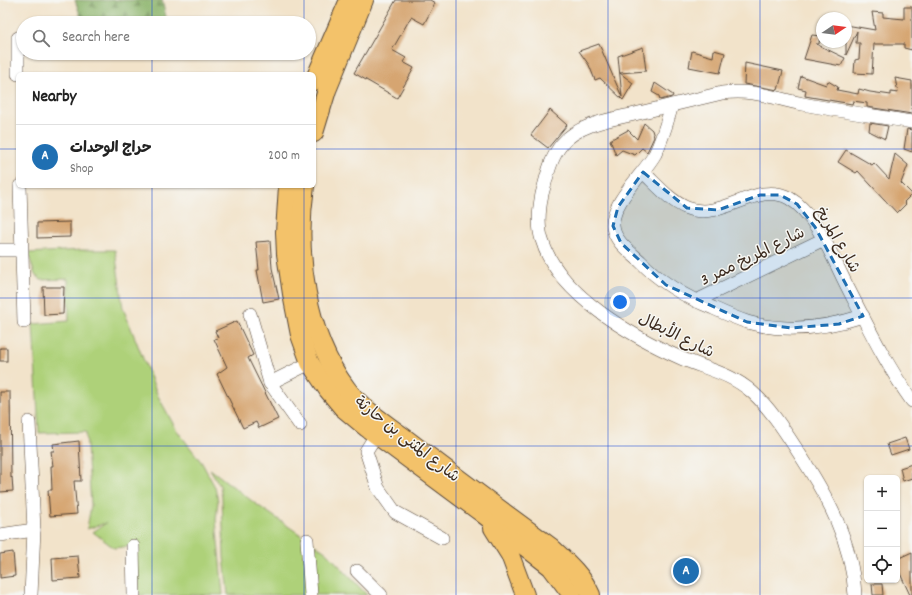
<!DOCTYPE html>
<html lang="en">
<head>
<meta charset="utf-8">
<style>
	:root { --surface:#fff; --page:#f6f6f6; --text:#222; --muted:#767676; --line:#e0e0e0; --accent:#1f6fb2 }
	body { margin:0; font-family:Dekko,"Playpen Sans Arabic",sans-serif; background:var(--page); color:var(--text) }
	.controls { position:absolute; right:12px; bottom:12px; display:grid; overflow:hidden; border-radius:6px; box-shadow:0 1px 3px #0004 }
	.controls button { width:36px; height:36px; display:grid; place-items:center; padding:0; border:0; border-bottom:1px solid var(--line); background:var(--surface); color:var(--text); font:20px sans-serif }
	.compass { position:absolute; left:816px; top:12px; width:36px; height:36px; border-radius:50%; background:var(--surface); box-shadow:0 1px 3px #0004; rotate:77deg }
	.you { position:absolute; left:620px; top:302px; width:14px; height:14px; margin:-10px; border:3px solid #fff; border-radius:50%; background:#1a73e8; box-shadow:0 0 0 6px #1a73e833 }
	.badge { display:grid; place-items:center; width:26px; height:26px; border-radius:50%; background:var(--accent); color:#fff; font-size:13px; font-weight:700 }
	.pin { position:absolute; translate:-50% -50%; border:2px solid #fff; box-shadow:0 1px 4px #0006 }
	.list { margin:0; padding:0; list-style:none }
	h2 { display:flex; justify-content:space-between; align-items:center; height:52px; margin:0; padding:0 16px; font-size:17px }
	h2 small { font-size:13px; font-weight:400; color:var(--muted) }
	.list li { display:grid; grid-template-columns:26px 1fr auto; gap:12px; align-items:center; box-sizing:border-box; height:64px; padding:0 16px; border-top:1px solid var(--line) }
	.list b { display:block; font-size:15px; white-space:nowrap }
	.list p { margin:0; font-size:13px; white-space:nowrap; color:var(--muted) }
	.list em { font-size:13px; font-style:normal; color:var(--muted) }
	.icon { flex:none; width:22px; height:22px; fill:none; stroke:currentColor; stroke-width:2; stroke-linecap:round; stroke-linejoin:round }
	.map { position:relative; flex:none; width:912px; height:595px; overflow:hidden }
	.search { position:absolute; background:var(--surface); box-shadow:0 1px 3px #0004; left:16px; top:16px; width:300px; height:44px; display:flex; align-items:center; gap:10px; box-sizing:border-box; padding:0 14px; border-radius:22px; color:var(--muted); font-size:15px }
	.panel { position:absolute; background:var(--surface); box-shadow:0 1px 3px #0004; left:16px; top:72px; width:300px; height:116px; border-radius:6px }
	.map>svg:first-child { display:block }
	.green { fill:#aed179; stroke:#747e4c }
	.forest { fill:url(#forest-firs); stroke:#626e44 }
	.building { fill:#d6a571 }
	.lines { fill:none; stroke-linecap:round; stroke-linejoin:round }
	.minor-casing { stroke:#564638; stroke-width:14 }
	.highway-casing { stroke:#564638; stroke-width:20 }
	.minor { stroke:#fff; stroke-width:13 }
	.highway { stroke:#f3c26a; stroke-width:18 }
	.marked { fill:#1f6fb2; fill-opacity:0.2; stroke:#1f6fb2; stroke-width:3; stroke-dasharray:8 5; stroke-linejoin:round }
	.grid { fill:none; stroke:#1d4ed8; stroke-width:1; stroke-opacity:0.55 }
	.labels { text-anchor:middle; stroke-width:3; stroke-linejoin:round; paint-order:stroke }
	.street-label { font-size:16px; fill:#3b2a1e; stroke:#f6f6f2 }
</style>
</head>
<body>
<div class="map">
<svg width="912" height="595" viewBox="0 0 912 595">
	<defs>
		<pattern id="forest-firs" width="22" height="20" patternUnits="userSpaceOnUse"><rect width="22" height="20" fill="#8ab369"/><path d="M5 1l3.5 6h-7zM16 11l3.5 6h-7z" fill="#729256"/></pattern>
	</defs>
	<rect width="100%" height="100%" fill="#f6f6f2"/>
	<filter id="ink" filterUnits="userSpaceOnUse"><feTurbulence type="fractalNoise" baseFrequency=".025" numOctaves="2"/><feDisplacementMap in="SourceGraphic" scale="8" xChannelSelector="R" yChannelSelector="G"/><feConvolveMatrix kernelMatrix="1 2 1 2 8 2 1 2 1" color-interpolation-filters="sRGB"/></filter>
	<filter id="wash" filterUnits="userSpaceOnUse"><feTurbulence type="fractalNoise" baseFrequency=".012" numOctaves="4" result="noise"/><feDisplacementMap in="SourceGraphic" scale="16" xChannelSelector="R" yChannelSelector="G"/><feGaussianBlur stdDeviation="0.9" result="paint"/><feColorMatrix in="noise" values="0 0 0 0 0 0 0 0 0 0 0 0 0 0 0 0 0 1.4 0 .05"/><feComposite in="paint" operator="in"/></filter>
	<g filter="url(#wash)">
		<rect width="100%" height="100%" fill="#f2e3ca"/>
		<!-- green -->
		<g class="green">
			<path d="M82,250h33l8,58 35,88 18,33 26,34 13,24 3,14 -2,19 7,75h-86l-4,-49 -19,2 -21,-16 13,-9 -19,6 4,-24 -5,-73 -47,1 -6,-109 36,-3 -1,-42 -27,1 -6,-5 -7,-22z"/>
			<path d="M210,469l46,35 71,49 40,42h-139l-4,-38 -2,-59 -2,-12z"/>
		</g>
		<!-- forest -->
		<path class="forest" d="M75,0h87l5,21 -14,2h-70z"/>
		<g id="blocks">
			<!-- building -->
			<g class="building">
				<path d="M396,0h34l5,3 -11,21 -13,-7 -19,33 14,8 -3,4 11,6 -17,30 -43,-25z"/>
				<path d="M904,7h8v43l-8,-2v-4h-30l-2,30 -18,-1 1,-13 4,-1 1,-16h-4l1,-12 -11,24v-30l29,5 -3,-18 11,1v4l21,2z"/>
				<path d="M812,35l8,1 -1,8h-3l29,14 -4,8 -37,-7z"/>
				<path d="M599,44l23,53 -4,-41 25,-9 3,24 -26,2 13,10 -10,17 -23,-22 -5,2 -6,-15 -10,-14z"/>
				<path d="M714,50l11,3 -5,20 -31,-6 3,-16 21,6z"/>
				<path d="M745,63l38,8 -5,19 -34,-6z"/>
				<path d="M801,76l25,9 2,-4 10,6 -1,3 21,4 1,-5 11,3 21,3v-3l7,1 -3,-15 17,3v33l-45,-7v-4l-14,-2 -1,3 -47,-8 1,-6 -8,-2z"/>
				<path d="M655,83l18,12 -1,2 -12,3 -1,-4 -7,-4z"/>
				<path d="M550,110l17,15 -19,23 -17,-13z"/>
				<path d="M644,123l8,7 2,7 -7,15 -5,-4 -7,7 -13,-5 -6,5 -6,-15 18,-10 9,9z"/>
				<path d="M870,123l18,3 -3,13 -16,-8z"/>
				<path d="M907,129l5,1v22l-8,-3z"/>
				<path d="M846,150l26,15 2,-2 15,16 6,-25 13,11 -7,18 11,11 -8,8 2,2 -9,9 -39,-42 -2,2 -18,-11z"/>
				<path d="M70,222v15l-33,1v-15z"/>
				<path d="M270,241l2,27 7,31 -16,3 -6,-32h2l-3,-28z"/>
				<path d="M43,287h21l-1,27 -19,1z"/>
				<path d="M237,321l16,34 -5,3 30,61 -19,9 -3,-6 -13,6 -26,-54 10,-7 -13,-28 4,-1 -3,-7z"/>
				<rect x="0" y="348" width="7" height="13"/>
				<path d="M0,392h10l1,86 1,-1 1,14 -13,1z"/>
				<path d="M905,438l4,11 -18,6 -4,-11z"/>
				<path d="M79,441l2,40h-7l3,33 -27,2 -2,-26h4l-1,-24h2l-2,-15h3l-1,-7z"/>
				<path d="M912,464v14l-9,3 -3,-13z"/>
				<path d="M13,552l2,24 -15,2v-24z"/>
				<path d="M912,552v43h-2l-13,-28v-8z"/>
				<path d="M78,556l2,22 -27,2 -1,-22z"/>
				<path d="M872,584h10l1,11h-10z"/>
			</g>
		</g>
	</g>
	<g filter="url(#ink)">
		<use href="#blocks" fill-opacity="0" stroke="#564638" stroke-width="1"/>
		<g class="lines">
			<!-- minor casing -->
			<g class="minor-casing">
				<g id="minor">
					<path d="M18,38v36"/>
					<path d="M672,105c-5,17 -9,33 -17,49 -11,20 -44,48 -42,72 1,15 17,26 27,35 21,22 45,36 73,47 11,5 22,10 34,14 38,11 79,6 116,-6"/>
					<path d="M643,172c13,12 27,29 44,36 36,14 69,-28 102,-10 27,15 45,63 59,90 20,39 39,78 64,113"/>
					<path d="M20,186l4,136"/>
					<path d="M0,250h21"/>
					<path d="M696,301l126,-61"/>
					<path d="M250,314l20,69 30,42"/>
					<path d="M270,383l40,-20"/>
					<path d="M29,422l5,108 -3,65"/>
					<path d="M376,435l-10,16 12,37 17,24 47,26"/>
					<path d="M0,535l34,-5"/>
					<path d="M307,540l4,55"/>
					<path d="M133,546l1,49"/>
					<path d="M357,571l24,24"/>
					<path d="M855,595c-3,-55 -29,-101 -58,-145 -13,-20 -27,-42 -45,-58 -20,-18 -45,-23 -69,-33 -50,-22 -125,-64 -141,-119 -5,-15 -3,-31 0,-46 5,-17 8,-36 20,-50 18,-22 55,-25 81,-32 26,-6 53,-13 79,-19 33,-4 50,5 81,11 36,7 73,12 109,18"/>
				</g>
			</g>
			<!-- highway casing -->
			<g class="highway-casing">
				<g id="highway">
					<path d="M314,81l35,-81"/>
					<path d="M314,133l13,-43 37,-90"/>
					<path d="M288,186l-3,46 1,22 6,40 8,41 10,28 18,27 15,18 24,20 116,86 68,53 21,28"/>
					<path d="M305,186c-10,67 1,149 42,203 15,20 38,34 58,49 48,37 97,73 146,109 15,14 32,29 40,48"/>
					<path d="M493,528l17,27 15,40"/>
				</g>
			</g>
			<!-- minor -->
			<use href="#minor" class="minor"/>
			<!-- highway -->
			<use href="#highway" class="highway"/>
		</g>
	</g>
	<!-- marked area -->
	<path class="marked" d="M643,172l44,36 31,2 42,-15h20l17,9 18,23 48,89 -24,8 -48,4 -44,-6 -81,-37 -45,-42 -8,-17 5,-19z"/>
	<!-- grid -->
	<path class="grid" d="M152,0v23M304,0v23M456,0v595M608,0v595M760,0v595M152,53v21M304,53v21M0,149h18M314,149h598M152,186v409M304,186v409M0,298h912M0,446h912"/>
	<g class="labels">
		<!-- street labels -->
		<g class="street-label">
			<text transform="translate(839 239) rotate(60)" y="6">شارع المريخ</text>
			<text transform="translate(752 255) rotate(-26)" y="6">شارع المريخ ممر 3</text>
			<text transform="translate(677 334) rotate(26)" y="6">شارع الأبطال</text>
			<text transform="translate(408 438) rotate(38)" y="6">شارع المثنى بن حارثة</text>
		</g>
	</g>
</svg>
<div class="controls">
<button>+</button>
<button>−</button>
<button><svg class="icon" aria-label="locate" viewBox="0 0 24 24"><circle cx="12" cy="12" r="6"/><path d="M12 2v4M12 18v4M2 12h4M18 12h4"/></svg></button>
</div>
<svg class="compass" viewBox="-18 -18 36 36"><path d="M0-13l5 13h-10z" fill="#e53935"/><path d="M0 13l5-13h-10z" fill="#767676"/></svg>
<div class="you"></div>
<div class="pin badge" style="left:686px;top:571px">A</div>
<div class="search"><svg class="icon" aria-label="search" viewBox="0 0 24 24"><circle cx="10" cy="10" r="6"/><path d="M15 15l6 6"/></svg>Search here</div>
<section class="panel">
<h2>Nearby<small></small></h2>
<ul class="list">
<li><span class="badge">A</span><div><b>حراج الوحدات</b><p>Shop</p></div><em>200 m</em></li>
</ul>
</section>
</div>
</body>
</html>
